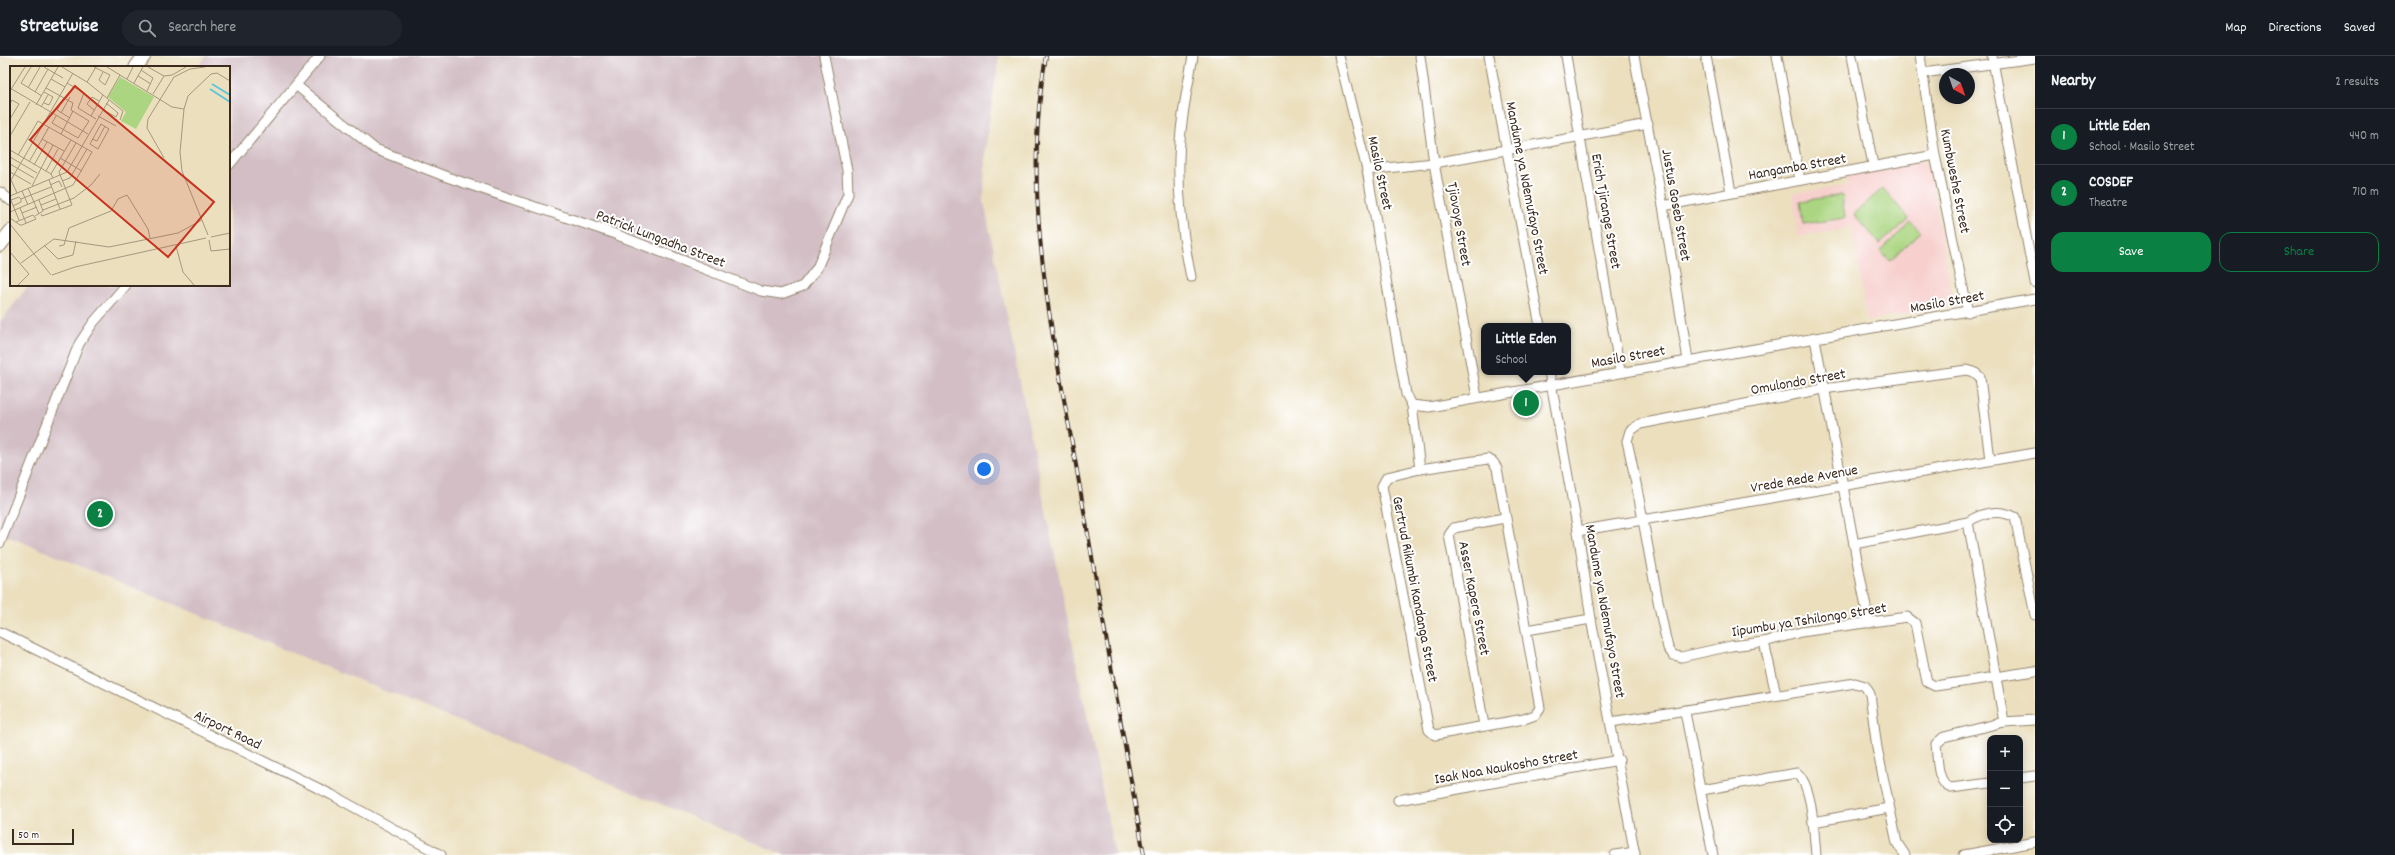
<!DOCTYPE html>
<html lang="en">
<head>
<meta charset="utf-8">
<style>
	:root { --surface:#171b24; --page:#20242c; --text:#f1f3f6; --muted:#9ea1a6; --line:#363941; --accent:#0b8043 }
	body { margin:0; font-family:Dekko,sans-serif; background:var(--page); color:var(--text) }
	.controls { position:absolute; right:12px; bottom:12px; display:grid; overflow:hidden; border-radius:8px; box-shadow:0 2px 10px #0003 }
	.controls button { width:36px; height:36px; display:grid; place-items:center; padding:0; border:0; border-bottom:1px solid var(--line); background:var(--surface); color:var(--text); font:20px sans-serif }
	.compass { position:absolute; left:1939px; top:12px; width:36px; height:36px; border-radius:50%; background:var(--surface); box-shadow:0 2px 10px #0003; rotate:140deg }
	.scale { position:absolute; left:12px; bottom:10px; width:62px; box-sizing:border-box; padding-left:4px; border:2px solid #3b2a1e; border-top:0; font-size:11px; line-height:14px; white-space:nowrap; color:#3b2a1e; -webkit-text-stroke:3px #fff; paint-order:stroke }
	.you { position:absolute; left:984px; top:413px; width:14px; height:14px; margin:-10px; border:3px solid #fff; border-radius:50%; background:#1a73e8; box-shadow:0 0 0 6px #1a73e833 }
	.badge { display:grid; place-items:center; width:26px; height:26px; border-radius:50%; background:var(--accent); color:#fff; font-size:13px; font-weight:700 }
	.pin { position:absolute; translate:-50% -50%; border:2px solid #fff; box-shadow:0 1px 4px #0006 }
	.popup { position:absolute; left:1481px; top:267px; width:90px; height:52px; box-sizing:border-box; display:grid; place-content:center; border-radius:8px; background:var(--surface); filter:drop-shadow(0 1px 3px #0005); font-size:13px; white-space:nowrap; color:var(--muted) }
	.popup b { font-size:15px; color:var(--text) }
	.popup::after { content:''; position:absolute; left:50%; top:100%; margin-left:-8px; border:8px solid transparent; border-top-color:var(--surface) }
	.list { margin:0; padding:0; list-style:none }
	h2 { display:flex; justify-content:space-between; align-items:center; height:52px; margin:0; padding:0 16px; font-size:17px }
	h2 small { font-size:13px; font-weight:400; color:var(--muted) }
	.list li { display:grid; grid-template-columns:26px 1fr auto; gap:12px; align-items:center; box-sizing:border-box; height:56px; padding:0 16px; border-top:1px solid var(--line) }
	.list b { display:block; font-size:15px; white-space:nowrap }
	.list p { margin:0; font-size:13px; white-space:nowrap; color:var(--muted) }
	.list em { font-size:13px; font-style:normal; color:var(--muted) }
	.actions { display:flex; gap:8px; padding:12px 16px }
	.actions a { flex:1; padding:9px 0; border:1px solid var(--accent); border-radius:12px; text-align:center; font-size:14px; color:var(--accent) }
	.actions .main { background:var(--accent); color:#fff }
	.icon { flex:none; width:22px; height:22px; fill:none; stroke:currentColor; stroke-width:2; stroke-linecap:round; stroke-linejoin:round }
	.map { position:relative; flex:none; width:2035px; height:799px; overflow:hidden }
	header { display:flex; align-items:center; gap:24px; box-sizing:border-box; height:56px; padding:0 20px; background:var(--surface); border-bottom:1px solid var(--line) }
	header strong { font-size:19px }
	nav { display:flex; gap:22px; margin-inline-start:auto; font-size:14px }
	.search { width:280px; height:36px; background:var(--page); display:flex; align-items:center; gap:10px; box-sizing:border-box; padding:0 14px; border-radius:22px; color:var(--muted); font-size:15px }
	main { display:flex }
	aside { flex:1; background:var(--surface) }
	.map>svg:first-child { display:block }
	.built { fill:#f7d0ce }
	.industrial { fill:#d2bec4 }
	.green { fill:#abd581; stroke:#738050 }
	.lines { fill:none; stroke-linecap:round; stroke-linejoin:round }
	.minor-casing { stroke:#93846e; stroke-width:11 }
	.highway-casing { stroke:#93846e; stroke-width:15 }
	.minor { stroke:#fff; stroke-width:9 }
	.highway { stroke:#fff; stroke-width:13 }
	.rail-casing { stroke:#3b2a1e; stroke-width:4 }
	.rail { stroke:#fff; stroke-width:2.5; stroke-dasharray:8; stroke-linecap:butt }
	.labels { text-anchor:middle; stroke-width:4; stroke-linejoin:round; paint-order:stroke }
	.street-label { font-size:15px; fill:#3b2a1e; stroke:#fff }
	.inset-river { fill:none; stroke:#5ec5db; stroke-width:2 }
	.inset-road { fill:none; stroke:#a5977e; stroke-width:1 }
	.view { fill:#c8321e; fill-opacity:0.15; stroke:#c8321e; stroke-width:2 }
	.inset-edge { fill:none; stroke:#3b2a1e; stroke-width:2 }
</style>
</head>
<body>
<header>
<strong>Streetwise</strong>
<div class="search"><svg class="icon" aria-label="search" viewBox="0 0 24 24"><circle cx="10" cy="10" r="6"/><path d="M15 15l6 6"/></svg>Search here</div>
<nav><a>Map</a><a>Directions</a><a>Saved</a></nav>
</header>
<main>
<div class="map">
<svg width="2035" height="799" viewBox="0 0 2035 799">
	<rect width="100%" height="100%" fill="#fff"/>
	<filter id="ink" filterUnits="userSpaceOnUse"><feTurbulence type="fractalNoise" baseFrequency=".025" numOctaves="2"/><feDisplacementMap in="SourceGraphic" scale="8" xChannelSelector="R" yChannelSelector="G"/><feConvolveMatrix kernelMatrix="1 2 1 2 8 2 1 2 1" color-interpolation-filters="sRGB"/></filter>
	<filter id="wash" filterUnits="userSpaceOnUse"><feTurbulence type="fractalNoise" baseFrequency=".012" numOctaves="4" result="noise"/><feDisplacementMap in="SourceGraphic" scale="16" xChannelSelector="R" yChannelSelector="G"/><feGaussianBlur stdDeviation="0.9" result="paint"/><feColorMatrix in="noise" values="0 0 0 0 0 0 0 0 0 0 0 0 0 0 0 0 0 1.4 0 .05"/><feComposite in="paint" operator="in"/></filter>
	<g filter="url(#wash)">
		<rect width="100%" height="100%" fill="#ebdfbe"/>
		<!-- built -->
		<g class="built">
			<path d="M1921,104l8,6 24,135 -6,6 -80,14 -14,-93 -55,8 -5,-43 54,-7 -1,-12z"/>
			<path d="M1537,337l3,18 -24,5 -3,-20z"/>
		</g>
		<!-- industrial -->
		<path class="industrial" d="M206,0h793l-14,95 -1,51 131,653h-330l-785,-322v-211l29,-37h200v-218h-31z"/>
		<!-- green -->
		<g class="green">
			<path d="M1883,132l26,31 -29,25 -26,-30z"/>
			<path d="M1842,139l3,23 -42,6 -3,-23z"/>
			<path d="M1911,166l10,10 -31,29 -10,-10z"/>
		</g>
	</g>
	<g filter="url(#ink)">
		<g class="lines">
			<!-- minor casing -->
			<g class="minor-casing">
				<g id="minor">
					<path d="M1339,0l28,114 39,224 6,11 17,2 606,-108"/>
					<path d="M1420,0l14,107 43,234"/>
					<path d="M1489,0l51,270"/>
					<path d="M1566,0l54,315"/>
					<path d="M1634,0l29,150 25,154"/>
					<path d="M1706,0l25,136"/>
					<path d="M1777,0l23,124"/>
					<path d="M1852,0l21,109"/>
					<path d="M1920,0l15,99 33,157"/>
					<path d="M1992,0l43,227"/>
					<path d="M1923,17l112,-15"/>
					<path d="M297,30l78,63 72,28 168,57 146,57 20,3 22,-8 14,-18 31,-74 -1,-24 -23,-114"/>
					<path d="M229,109l91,-109"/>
					<path d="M1367,114l67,-7 214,-39"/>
					<path d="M0,136l11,9"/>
					<path d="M1663,150l272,-51"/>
					<path d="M1191,221c-8,-38 -13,-80 -12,-118 1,-35 8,-69 14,-103"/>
					<path d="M1815,283l54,284"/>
					<path d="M1549,316l29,159 13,88 44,236"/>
					<path d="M1412,349l8,64"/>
					<path d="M1488,403l5,3 4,6 43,240 -5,7 -11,4 -89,16 -6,-5 -47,-244 5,-9 33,-8z"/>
					<path d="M1990,404l-10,-83 -6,-5 -7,-2 -144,19 -183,35 -10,7 -3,10c16,69 25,138 41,207l5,7 8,2 50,-11 33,-4 37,-10 106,-15 8,6 12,59 8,4 100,-15"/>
					<path d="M1968,466l36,200"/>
					<path d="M1578,475l457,-78"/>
					<path d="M0,487l79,-199 14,-21 33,-38"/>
					<path d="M1854,488l114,-22c15,-10 30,-13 47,-5l20,98"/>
					<path d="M1527,574l64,-11"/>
					<path d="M0,576l332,163 109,60"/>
					<path d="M1764,586l12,52"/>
					<path d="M1685,656l28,143"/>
					<path d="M1611,666l244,-39 10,3 5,8 7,54 20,95 8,12"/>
					<path d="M1484,669l-35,-190 5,-7 50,-10"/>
					<path d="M2020,722l15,-2"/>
					<path d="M1990,727l-39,5c-15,-5 -13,-30 -15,-44l8,-7 60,-15 31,-2"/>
					<path d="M1702,734l95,-17c16,13 17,62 19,82"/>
					<path d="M1398,744l221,-40"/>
					<path d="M1813,766l76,-14"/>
					<path d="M1615,799l20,-3"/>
					<path d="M1964,799l71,-13"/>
				</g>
			</g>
			<!-- highway casing -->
			<g class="highway-casing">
				<g id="highway">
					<path d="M136,11l8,-11"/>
					<path d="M0,189l11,-14"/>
				</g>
			</g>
			<!-- minor -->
			<use href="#minor" class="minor"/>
			<!-- highway -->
			<use href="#highway" class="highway"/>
			<!-- rail casing -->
			<g class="rail-casing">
				<path id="rail" d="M1046,0c-26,138 7,279 31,415 22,128 44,256 67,384"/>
			</g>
			<!-- rail -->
			<use href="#rail" class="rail"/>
		</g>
	</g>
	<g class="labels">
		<!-- street labels -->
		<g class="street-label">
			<text transform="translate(1797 110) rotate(-10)" y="5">Hangamba Street</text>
			<text transform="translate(1381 117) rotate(78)" y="5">Masilo Street</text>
			<text transform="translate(1956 125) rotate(79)" y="5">Kumbweshe Street</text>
			<text transform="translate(1528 132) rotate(79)" y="5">Mandume ya Ndemufayo Street</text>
			<text transform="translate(1677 149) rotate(80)" y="5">Justus Goseb Street</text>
			<text transform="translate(1607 155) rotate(80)" y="5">Erich Tjirange Street</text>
			<text transform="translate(1460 168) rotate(80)" y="5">Tjiovoye Street</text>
			<text transform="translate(661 182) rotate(21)" y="5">Patrick Lungadha Street</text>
			<text transform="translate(1947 245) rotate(-10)" y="5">Masilo Street</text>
			<text transform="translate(1628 300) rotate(-10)" y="5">Masilo Street</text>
			<text transform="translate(1798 325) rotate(-10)" y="5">Omulondo Street</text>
			<text transform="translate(1804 422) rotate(-10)" y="5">Vrede Rede Avenue</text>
			<text transform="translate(1416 533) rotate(79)" y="5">Gertrud Rikumbi Kandanga Street</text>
			<text transform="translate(1475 542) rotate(79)" y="5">Asser Kapere Street</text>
			<text transform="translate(1606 555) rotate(80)" y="5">Mandume ya Ndemufayo Street</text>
			<text transform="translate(1809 563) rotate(-9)" y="5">Iipumbu ya Tshilongo Street</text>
			<text transform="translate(228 673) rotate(26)" y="5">Airport Road</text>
			<text transform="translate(1506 710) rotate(-10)" y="5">Isak Noa Naukosho Street</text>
		</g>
	</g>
	<!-- overview -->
	<g transform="translate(10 10)">
		<rect width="220" height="220" fill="#ebdfbe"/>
		<path d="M110,11l34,20 -18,32 -15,-8 5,-9 -18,-15z" fill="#abd581"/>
		<path class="inset-river" d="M202,18l18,11M200,23l20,13"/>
		<path class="inset-road" d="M21,1l-10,16 21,13M34,1l19,11M52,1l25,15 36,29 -3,9M84,1l16,8 -5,10 -6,-5 4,-8M97,1l65,40 12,2M138,1l16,9 -11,18M131,4l12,8 -6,13M128,10l13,8M154,10l8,-1 14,-8M41,13l14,8M117,13l6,-12M77,16l9,-15M57,17l17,10 -6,15 18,11M124,17l9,-16M0,22l78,46M18,22l12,-21M36,22l27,15 -2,7 18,11 -11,17 -26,-15 4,-7M0,25l15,-24M25,26l13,-23M34,26l9,5 -4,8 -5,-2M54,32l-7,12 13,8M97,32l13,-23M0,38l2,-4 7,4 -9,15M26,39l22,-38M31,41l7,-12M92,43l14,8 2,-4 -12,-10M84,44l-7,-6 5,-7 7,4M51,47l9,-16M81,50l12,-21M88,50l18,10M91,58l8,5 -11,20 -8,-5zM51,68l12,-23M0,70l20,-34M18,73l10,7M32,73l22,12M82,73l5,2 8,-15M0,84l41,24 2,4M0,91l27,16M50,92l22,13M154,92l-17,-30 1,-9 26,-42 16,-8 15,-2M19,96l20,-35M0,98l24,14M24,99l13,-23M36,105l12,-22M0,106l21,12M41,108l20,-34M39,114l11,29M52,115l8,-3 17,-29M40,119l9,-4 3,6M22,120l21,-41M18,122l11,26M12,125l6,14M7,127l-6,-13 62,-107M0,130l57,-24 42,-72M0,132l9,22M11,133l30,-12M1,134l8,-3 2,2v3l-8,4M31,139l15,-6M10,142l6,15M33,144l31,-12 17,-13 9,-11M0,146l63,-27 19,-33 -54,-31 -20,34M12,147l15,-6M31,148l1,2 30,-11 -13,-33 17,-29M25,150l8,-5 -4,-11M0,152l10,7h2l14,-6 -3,-4 -17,7M0,158l41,51M198,169l-26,-64 -2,-19 4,-43 4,-13 23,-22 6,-1 13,8M201,171l19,-4M199,174l2,11 19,-2M34,179l14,14 15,-4 3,-14M49,180l5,-1 5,-17 42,-17 7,-12 9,-4 21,34 2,9M166,180l7,26 11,13M0,186l19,22 -11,11M11,197l33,-24 55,8 69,-14 24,-13M42,209l23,-8 131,-29"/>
		<path class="view" d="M65,20l139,116 -46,55 -138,-117z"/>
		<rect width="220" height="220" class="inset-edge"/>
	</g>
</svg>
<div class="controls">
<button>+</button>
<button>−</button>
<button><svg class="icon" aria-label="locate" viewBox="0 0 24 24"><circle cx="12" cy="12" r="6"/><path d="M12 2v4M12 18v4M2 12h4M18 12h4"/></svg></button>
</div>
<svg class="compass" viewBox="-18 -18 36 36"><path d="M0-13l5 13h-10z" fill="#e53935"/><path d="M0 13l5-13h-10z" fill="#9ea1a6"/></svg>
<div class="scale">50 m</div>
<div class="you"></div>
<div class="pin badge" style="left:1526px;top:347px">1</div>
<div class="popup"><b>Little Eden</b>School</div>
<div class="pin badge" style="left:100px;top:458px">2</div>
</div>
<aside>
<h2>Nearby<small>2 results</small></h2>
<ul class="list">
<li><span class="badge">1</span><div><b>Little Eden</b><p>School · Masilo Street</p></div><em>440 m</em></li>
<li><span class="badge">2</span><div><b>COSDEF</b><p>Theatre</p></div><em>710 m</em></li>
</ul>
<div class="actions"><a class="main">Save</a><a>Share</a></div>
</aside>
</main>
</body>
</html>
